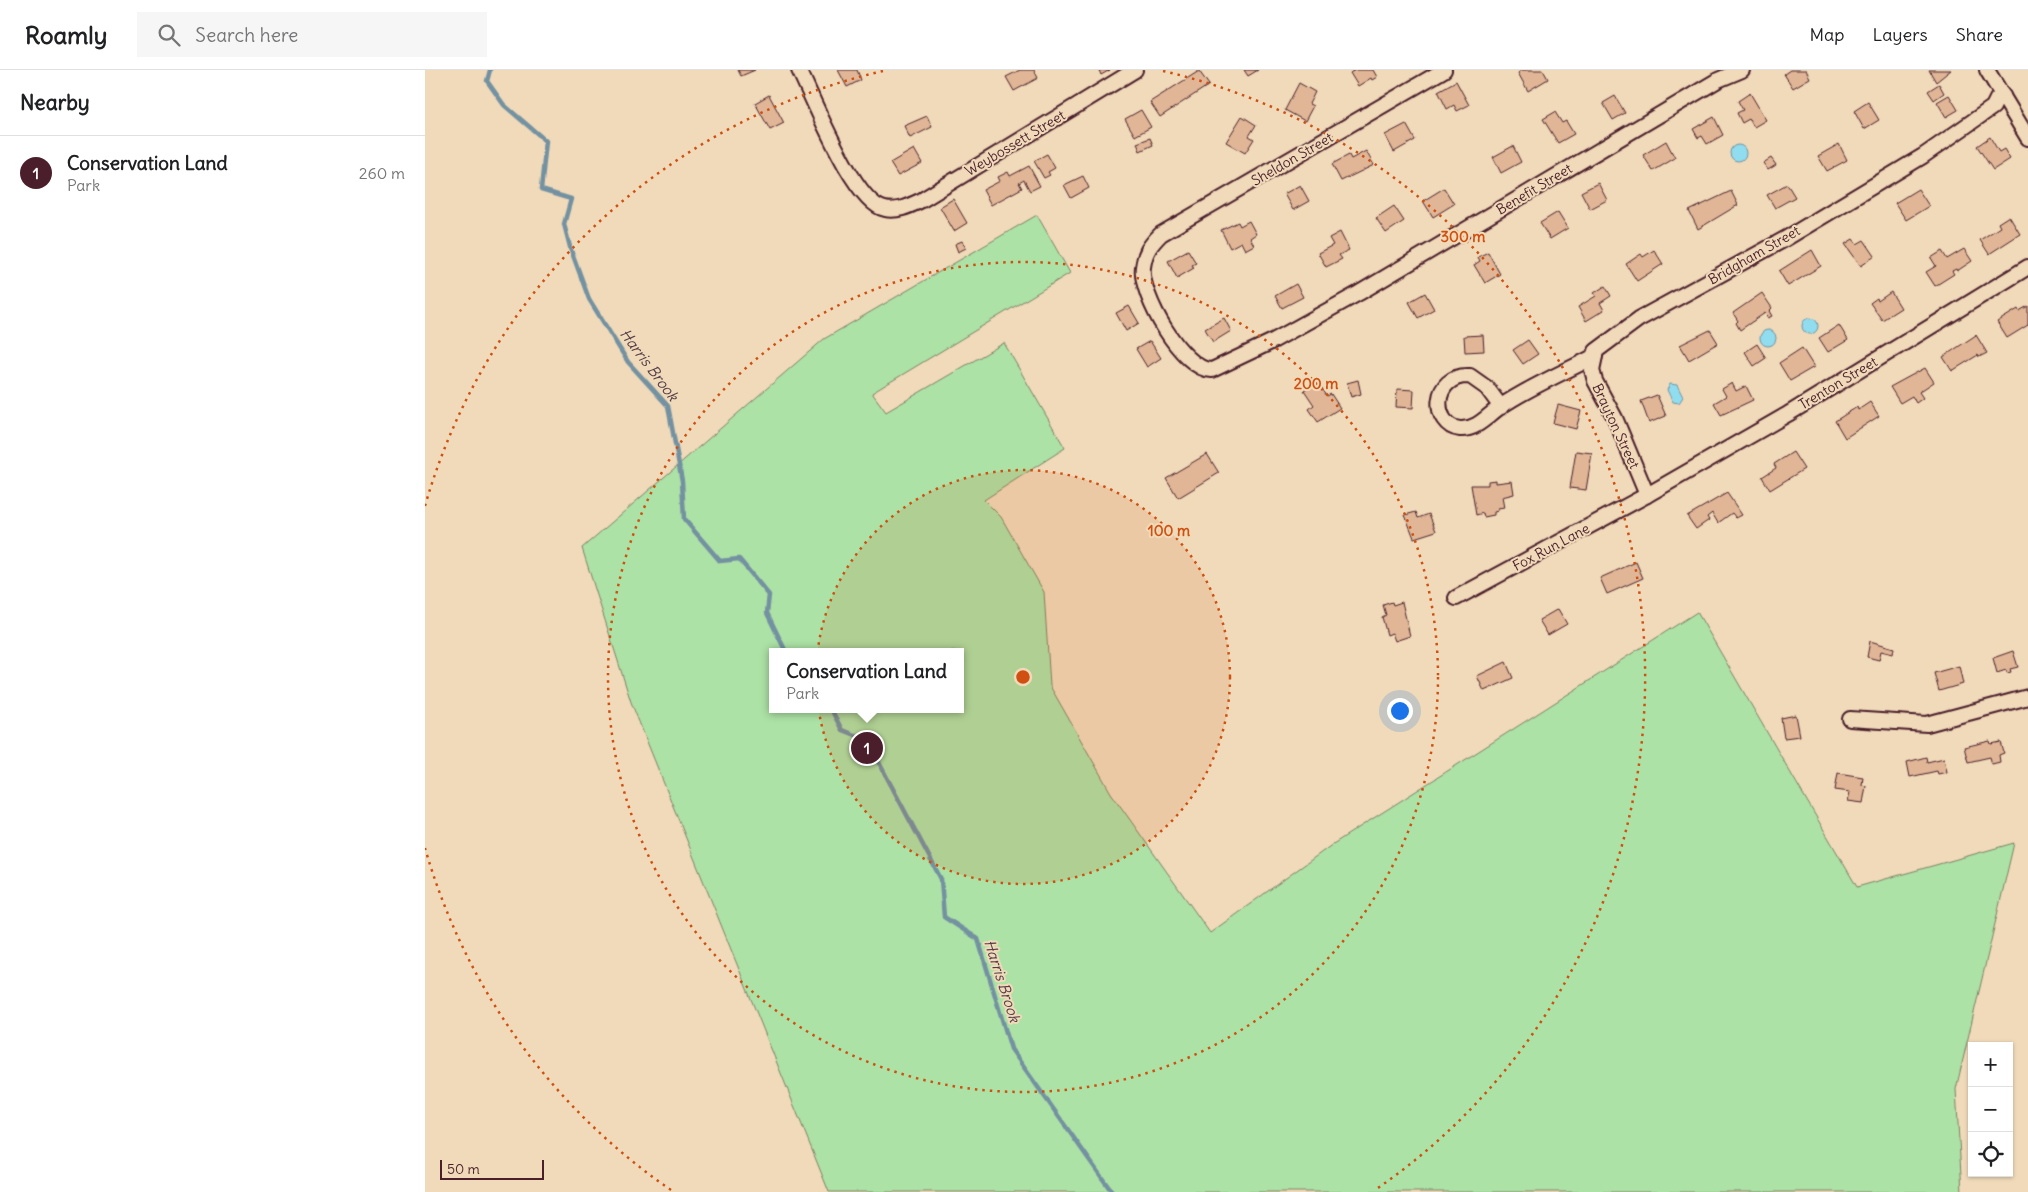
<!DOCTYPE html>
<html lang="en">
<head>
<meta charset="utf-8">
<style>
	:root { --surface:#fff; --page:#f6f6f6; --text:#202124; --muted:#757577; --line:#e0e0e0; --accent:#4a1f2b }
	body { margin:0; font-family:Delius,sans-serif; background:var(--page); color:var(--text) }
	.controls { position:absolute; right:15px; bottom:15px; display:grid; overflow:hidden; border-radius:0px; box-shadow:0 1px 4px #0004 }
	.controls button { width:45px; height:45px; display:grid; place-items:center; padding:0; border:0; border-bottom:1px solid var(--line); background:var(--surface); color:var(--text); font:25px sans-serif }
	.scale { position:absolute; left:15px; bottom:12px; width:104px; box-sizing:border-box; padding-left:5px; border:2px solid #4a1f2b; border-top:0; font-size:14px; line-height:18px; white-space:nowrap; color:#4a1f2b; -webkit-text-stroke:4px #f0dab9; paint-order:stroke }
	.you { position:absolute; left:974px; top:640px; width:18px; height:18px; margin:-12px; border:4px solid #fff; border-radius:50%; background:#1a73e8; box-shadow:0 0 0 8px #1a73e833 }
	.badge { display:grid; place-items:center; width:32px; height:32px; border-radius:50%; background:var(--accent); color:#fff; font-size:16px; font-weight:700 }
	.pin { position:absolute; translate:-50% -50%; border:2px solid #fff; box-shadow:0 1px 5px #0006 }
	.popup { position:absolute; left:344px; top:578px; width:195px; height:65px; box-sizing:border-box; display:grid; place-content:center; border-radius:0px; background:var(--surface); filter:drop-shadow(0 1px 4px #0005); font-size:16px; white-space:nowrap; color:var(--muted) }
	.popup b { font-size:19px; color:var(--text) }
	.popup::after { content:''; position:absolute; left:50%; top:100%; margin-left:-10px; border:10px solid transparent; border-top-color:var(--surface) }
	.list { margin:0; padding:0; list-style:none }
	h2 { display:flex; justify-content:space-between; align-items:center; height:65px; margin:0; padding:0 20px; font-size:21px }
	h2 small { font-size:16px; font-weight:400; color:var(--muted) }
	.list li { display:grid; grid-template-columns:32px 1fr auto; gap:15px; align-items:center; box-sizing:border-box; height:75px; padding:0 20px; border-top:1px solid var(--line) }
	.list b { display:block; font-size:19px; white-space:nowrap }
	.list p { margin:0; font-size:16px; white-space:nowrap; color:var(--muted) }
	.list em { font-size:16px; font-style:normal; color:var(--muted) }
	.icon { flex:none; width:28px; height:28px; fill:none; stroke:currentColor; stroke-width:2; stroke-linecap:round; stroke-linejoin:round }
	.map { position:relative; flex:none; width:1603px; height:1122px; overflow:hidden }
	header { display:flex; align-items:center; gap:30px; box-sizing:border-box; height:70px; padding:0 25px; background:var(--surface); border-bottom:1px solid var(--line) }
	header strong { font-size:24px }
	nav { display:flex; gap:28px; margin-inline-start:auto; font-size:18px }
	.search { width:350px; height:45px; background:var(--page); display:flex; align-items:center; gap:12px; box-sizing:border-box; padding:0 18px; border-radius:0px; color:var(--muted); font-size:19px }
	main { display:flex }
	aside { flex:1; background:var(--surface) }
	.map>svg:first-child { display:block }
	.green { fill:#ace2a5; stroke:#7b8068; fill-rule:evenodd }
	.water { fill:#8fddef; stroke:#7391a1 }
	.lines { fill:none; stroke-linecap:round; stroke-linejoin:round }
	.stream { stroke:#7391a1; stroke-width:4.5 }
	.building { fill:#e0b696; stroke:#4a1f2b }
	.minor-casing { stroke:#4a1f2b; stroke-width:18 }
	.minor { stroke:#f0dab9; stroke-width:14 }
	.ring { fill:none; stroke:#d05011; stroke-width:2.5; stroke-dasharray:2.5 5 }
	.labels { text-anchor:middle; stroke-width:4; stroke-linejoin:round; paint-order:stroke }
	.street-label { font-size:14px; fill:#4a1f2b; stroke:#f0dab9 }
	.water-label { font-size:15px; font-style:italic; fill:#543c48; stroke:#f0dab9 }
	.centre { fill:#d05011; stroke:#f0dab9; stroke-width:2.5 }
	.ring-label { font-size:15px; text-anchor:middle; font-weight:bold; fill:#d05011; stroke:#f0dab9; stroke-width:4; stroke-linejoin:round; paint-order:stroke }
</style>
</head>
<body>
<header>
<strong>Roamly</strong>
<div class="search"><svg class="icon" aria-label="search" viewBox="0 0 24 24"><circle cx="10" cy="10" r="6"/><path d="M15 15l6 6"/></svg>Search here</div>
<nav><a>Map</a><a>Layers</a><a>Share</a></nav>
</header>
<main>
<aside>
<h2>Nearby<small></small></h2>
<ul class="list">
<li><span class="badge">1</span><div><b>Conservation Land</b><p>Park</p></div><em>260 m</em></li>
</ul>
</aside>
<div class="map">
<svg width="1603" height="1122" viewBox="0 0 1603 1122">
	<rect width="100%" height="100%" fill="#f0dab9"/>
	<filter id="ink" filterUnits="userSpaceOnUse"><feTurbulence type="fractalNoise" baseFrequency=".02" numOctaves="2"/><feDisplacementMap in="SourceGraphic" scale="10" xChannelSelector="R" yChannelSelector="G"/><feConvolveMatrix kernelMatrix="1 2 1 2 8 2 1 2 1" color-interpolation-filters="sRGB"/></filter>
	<g filter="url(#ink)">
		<!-- green -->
		<path class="green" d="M612,145l33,58 -198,120 14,19 118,-69 61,105 -81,52 17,17 43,75 6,94 61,107 99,140 123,-89 364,-232 160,275 157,-44 -58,246 6,103h-1133l-198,-490 -49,-154 242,-209zM348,582h188v57h-188z"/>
		<!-- water -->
		<g class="water">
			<circle cx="1313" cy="83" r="8"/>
			<circle cx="1385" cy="256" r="8"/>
			<circle cx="1343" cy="268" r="8"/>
			<path d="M1245,314l7,1 6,12 -4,6 -6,-1 -6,-12z"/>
		</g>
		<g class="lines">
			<!-- stream -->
			<g class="stream">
				<path d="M65,0l-3,11 17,24 42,36 -5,49 30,9 -7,25 6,23 19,52 39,63 40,44 14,75 2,38 36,42 19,-2 30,36 -2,18 19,39"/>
				<path d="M406,639l11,21 25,10 74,139 3,38 34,22 33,110 101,143"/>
			</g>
		</g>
		<!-- building -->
		<g class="building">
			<path d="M313,0h17l-14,6z"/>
			<path d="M413,0h19l4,10 -14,7z"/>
			<path d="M595,0h14l4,8 -24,13 -8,-14z"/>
			<path d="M674,0h11l-9,5z"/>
			<path d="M819,0h14l-10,6z"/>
			<path d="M930,0h18l4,7 -5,3 -1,-2 -13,8 -8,-13z"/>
			<path d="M1097,0h21l5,9 -20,12 -10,-18z"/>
			<path d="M1365,0h16l4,8 -17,10 -9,-14z"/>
			<path d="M1504,0h22l-15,12z"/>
			<path d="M774,1l10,14 -49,32 -10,-15z"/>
			<path d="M1031,11l13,24 -12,6 -3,-6 -7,4 -9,-18z"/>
			<path d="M874,13l16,9 -6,12 4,2 -8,15 -20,-11z"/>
			<path d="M1514,14l5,9 -10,7 -6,-9z"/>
			<path d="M1325,23l16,27 -12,7 -5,-8 -7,4 -5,-10 6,-3 -5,-9z"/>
			<path d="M344,25l15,28 -14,7 -15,-27z"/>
			<path d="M1524,25l9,15 -12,7 -9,-15z"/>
			<path d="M1190,26l10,17 -12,7 -10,-17z"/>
			<path d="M1443,32l11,18 -15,9 -10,-18z"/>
			<path d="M716,40l10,17 -16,9 -10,-17z"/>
			<path d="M1130,42l7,11 4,-2 8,13 -16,9 -15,-24z"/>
			<path d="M502,46l5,11 -22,11 -6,-12z"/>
			<path d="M817,46l14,9 -7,11 5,3 -9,14 -19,-11z"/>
			<path d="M1289,47l9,18 -16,9 -5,-8 -4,2 -5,-9z"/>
			<path d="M981,54l9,16 -21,12 -9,-17z"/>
			<path d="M1565,67l9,15 5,-3 6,10 -17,11 -16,-24z"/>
			<path d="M725,68l3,7 -13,6 -3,-8z"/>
			<path d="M1241,71l9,17 -22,13 -10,-16z"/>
			<path d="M1414,74l8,16 -20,11 -9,-15z"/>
			<path d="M1088,76l8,16 -20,11 -8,-16z"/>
			<path d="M489,79l8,14 -24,13 -8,-13z"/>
			<path d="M941,81l8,14 -33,16 -9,-17 17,-9 2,4z"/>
			<path d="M622,84l8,14 -7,4 2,3 -6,3 -10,-17z"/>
			<path d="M1346,88l5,7 -8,5 -5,-7z"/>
			<path d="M604,96l11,20 -10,5 -6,-11 -5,3 3,5 -31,17 -8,-15 17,-9 -2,-4 10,-5 2,4z"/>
			<path d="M658,106l6,12 -18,10 -7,-13z"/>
			<path d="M1173,113l9,17 -17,9 -9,-17z"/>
			<path d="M1362,114l8,13 -20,11 -8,-13z"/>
			<path d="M875,115l9,16 -16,9 -9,-16z"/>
			<path d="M1019,118l10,16 -21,13 -10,-16z"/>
			<path d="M1493,119l11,17 -23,14 -11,-17z"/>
			<path d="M1306,121l7,14 -40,24 -9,-18z"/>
			<path d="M528,129l14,24 -13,8 -14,-24z"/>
			<path d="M969,136l10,15 -18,12 -10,-15z"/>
			<path d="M1133,142l10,16 -18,11 -10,-16z"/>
			<path d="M1584,146l11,18 -31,20 -9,-14 20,-13 -2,-4z"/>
			<path d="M824,151l7,13 -6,4 4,7 -9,5 -4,-8 -11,6 -9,-18 17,-8 2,4z"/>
			<path d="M915,162l9,18 -10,5 3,4 -16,8 -8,-14 15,-8 -4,-7z"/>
			<path d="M1428,169l4,5 7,-4 11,16 -14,10 -16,-22z"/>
			<path d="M537,171l4,7 -8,4 -3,-8z"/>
			<path d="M1539,179l8,12 -15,10 -1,-2 -4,2 2,3 -19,12 -9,-14 10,-6 -5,-8 11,-7 5,8z"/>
			<path d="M763,180l8,13 -4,2 2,3 -17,10 -9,-17z"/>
			<path d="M1229,180l9,14 -26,17 -11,-17 15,-10 2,3z"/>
			<path d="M1387,180l9,16 -33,20 -9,-15z"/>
			<path d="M1063,182l12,22 -15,9 -11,-18 6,-4 -2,-4z"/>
			<path d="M871,214l7,13 -21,11 -7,-12z"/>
			<path d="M1180,216l6,10 -11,7 4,7 -18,11 -8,-14 18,-11 -2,-3z"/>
			<path d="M1466,222l10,16 -19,12 -12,-17 7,-5 1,3z"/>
			<path d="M1000,223l9,16 -16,9 -9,-16z"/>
			<path d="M1337,223l10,15 -3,3 3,5 -4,2 -3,-5 -25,17 -4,-7 2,-2 -5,-8z"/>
			<path d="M704,236l10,17 -13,8 -10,-18z"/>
			<path d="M1603,236v19l-21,13 -10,-16 21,-13 1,2z"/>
			<path d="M799,248l7,13 -18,11 -8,-13z"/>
			<path d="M1414,255l9,15 -20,12 -9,-14z"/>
			<path d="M1285,260l8,13 -29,17 -9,-15z"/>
			<path d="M1058,265l1,16 -19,1 -1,-16z"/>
			<path d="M1551,265l11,18 -8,4 -1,-2 -26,16 -9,-14z"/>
			<path d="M1103,270l10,14 -15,10 -10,-14z"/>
			<path d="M725,271l11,17 -14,9 -11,-18z"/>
			<path d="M1332,274l9,14 -12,8 -9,-14z"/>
			<path d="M1377,278l12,19 -24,14 -11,-18z"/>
			<path d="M1500,298l9,14 -15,10 4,6 -7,5 -4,-7 -12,7 -10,-16z"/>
			<path d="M933,310l3,14 -10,3 -4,-14z"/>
			<path d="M892,311l10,15 4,-2 9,14 -22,14 -9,-13 5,-4 -10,-15z"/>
			<path d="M1307,313l4,8 10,-5 7,14 -32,15 -7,-12 12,-7 -4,-7z"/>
			<path d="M972,319l17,1 -1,18 -17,-1z"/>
			<path d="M1232,325l9,21 -17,7 -8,-22z"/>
			<path d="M1445,332l9,14 -34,22 -10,-17 22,-14 1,3z"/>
			<path d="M1133,335l23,6 -5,18 -23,-6z"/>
			<path d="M1151,381l16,2 -6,37 -16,-2z"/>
			<path d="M1368,382l11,17 -34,21 -8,-13 14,-9 -2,-4z"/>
			<path d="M782,384l12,19 -41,25 -12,-20z"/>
			<path d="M1071,410v3l16,-2 2,13 -12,3 2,11 -6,1v2l-4,1v3l-10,2 -1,-4 -7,2 -5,-30h17v-4z"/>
			<path d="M1302,423l15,22 -6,3 -4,-5 -14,10 -6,-10 -5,4 2,3 -13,9 -9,-13z"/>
			<path d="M991,442l2,6 11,-4 7,17 -22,7 -9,-23z"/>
			<path d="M1211,492l7,16 -36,16 -7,-16z"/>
			<path d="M967,532l1,3 9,-3 8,34 -15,5 -3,-8 -5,2 -5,-18 4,-2 -3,-10z"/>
			<path d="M1133,539l9,15 -19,11 -9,-15z"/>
			<path d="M1445,571l24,7 -1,6 -12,-3 -2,9 -12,-3z"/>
			<path d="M1588,581l5,16 -8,2 1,3 -4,1 -1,-3 -9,3 -4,-15z"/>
			<path d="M1081,592l7,16 -29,13 -7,-15z"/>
			<path d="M1534,596l4,18 -24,7 -5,-18z"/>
			<path d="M1371,645l4,21 -16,2 -3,-20z"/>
			<path d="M1565,671l1,3 10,-2 3,11 -5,2 1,7 -8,2 -2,-7 -22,5 -4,-15z"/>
			<path d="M1501,687l1,5 17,-4 3,14 -9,2 -1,-3 -27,6 -3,-15z"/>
			<path d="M1413,703l25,4 -1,8 4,1 -3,17 -15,-2 2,-9 -15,-2z"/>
		</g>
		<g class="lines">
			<!-- minor casing -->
			<g class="minor-casing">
				<g id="minor">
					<path d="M374,0c15,30 55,133 86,139 13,3 26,-4 37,-9l213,-130"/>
					<path d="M1019,0l-283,164c-11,11 -16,18 -18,33 -4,27 40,104 69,103l59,-28 88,-49 359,-213 24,-10"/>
					<path d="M1562,0l41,68"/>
					<path d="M1170,286l-3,14 3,11 20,37 32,77"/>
					<path d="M1076,337l-14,-19 -17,-12c-39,-2 -39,50 -10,53 17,1 28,-14 40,-22 27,-19 65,-35 95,-51l1,-5 43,-32 146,-80 138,-83 70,-49 4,-8 6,-3"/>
					<path d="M1031,528l191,-103 141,-81 240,-147"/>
					<path d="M1425,649l77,5 101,-27"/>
				</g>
			</g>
			<!-- minor -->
			<use href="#minor" class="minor"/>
		</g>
	</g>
	<!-- distance rings -->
	<circle cx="598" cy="607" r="207" fill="#d05011" fill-opacity=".12"/>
	<g class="ring">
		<circle cx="598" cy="607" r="207"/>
		<circle cx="598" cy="607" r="415"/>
		<path d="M246 1120A622 622 0 0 1 0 778M0 436A622 622 0 0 1 458 1M738 1A622 622 0 0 1 950 1120"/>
	</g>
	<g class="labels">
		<!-- street labels -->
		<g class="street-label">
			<text transform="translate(590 73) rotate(-31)" y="5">Weybossett Street</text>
			<text transform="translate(867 89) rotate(-30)" y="5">Sheldon Street</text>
			<text transform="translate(1109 119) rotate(-31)" y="5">Benefit Street</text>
			<text transform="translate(1329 185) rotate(-30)" y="5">Bridgham Street</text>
			<text transform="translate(1413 313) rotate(-31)" y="5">Trenton Street</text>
			<text transform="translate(1191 356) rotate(65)" y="5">Brayton Street</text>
			<text transform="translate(1126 477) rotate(-28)" y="5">Fox Run Lane</text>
		</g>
		<!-- water labels -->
		<g class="water-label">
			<text transform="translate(224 295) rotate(53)" y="5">Harris Brook</text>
			<text transform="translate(577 911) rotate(72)" y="5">Harris Brook</text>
		</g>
	</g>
	<circle cx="598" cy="607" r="8" class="centre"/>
	<g class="ring-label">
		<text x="1038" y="172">300 m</text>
		<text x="891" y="319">200 m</text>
		<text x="744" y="466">100 m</text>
	</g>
</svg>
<div class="controls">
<button>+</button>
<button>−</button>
<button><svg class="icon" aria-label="locate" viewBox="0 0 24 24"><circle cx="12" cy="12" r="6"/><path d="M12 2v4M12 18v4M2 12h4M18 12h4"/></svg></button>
</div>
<div class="scale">50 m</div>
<div class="you"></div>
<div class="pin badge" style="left:442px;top:678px">1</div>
<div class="popup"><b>Conservation Land</b>Park</div>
</div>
</main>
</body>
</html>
